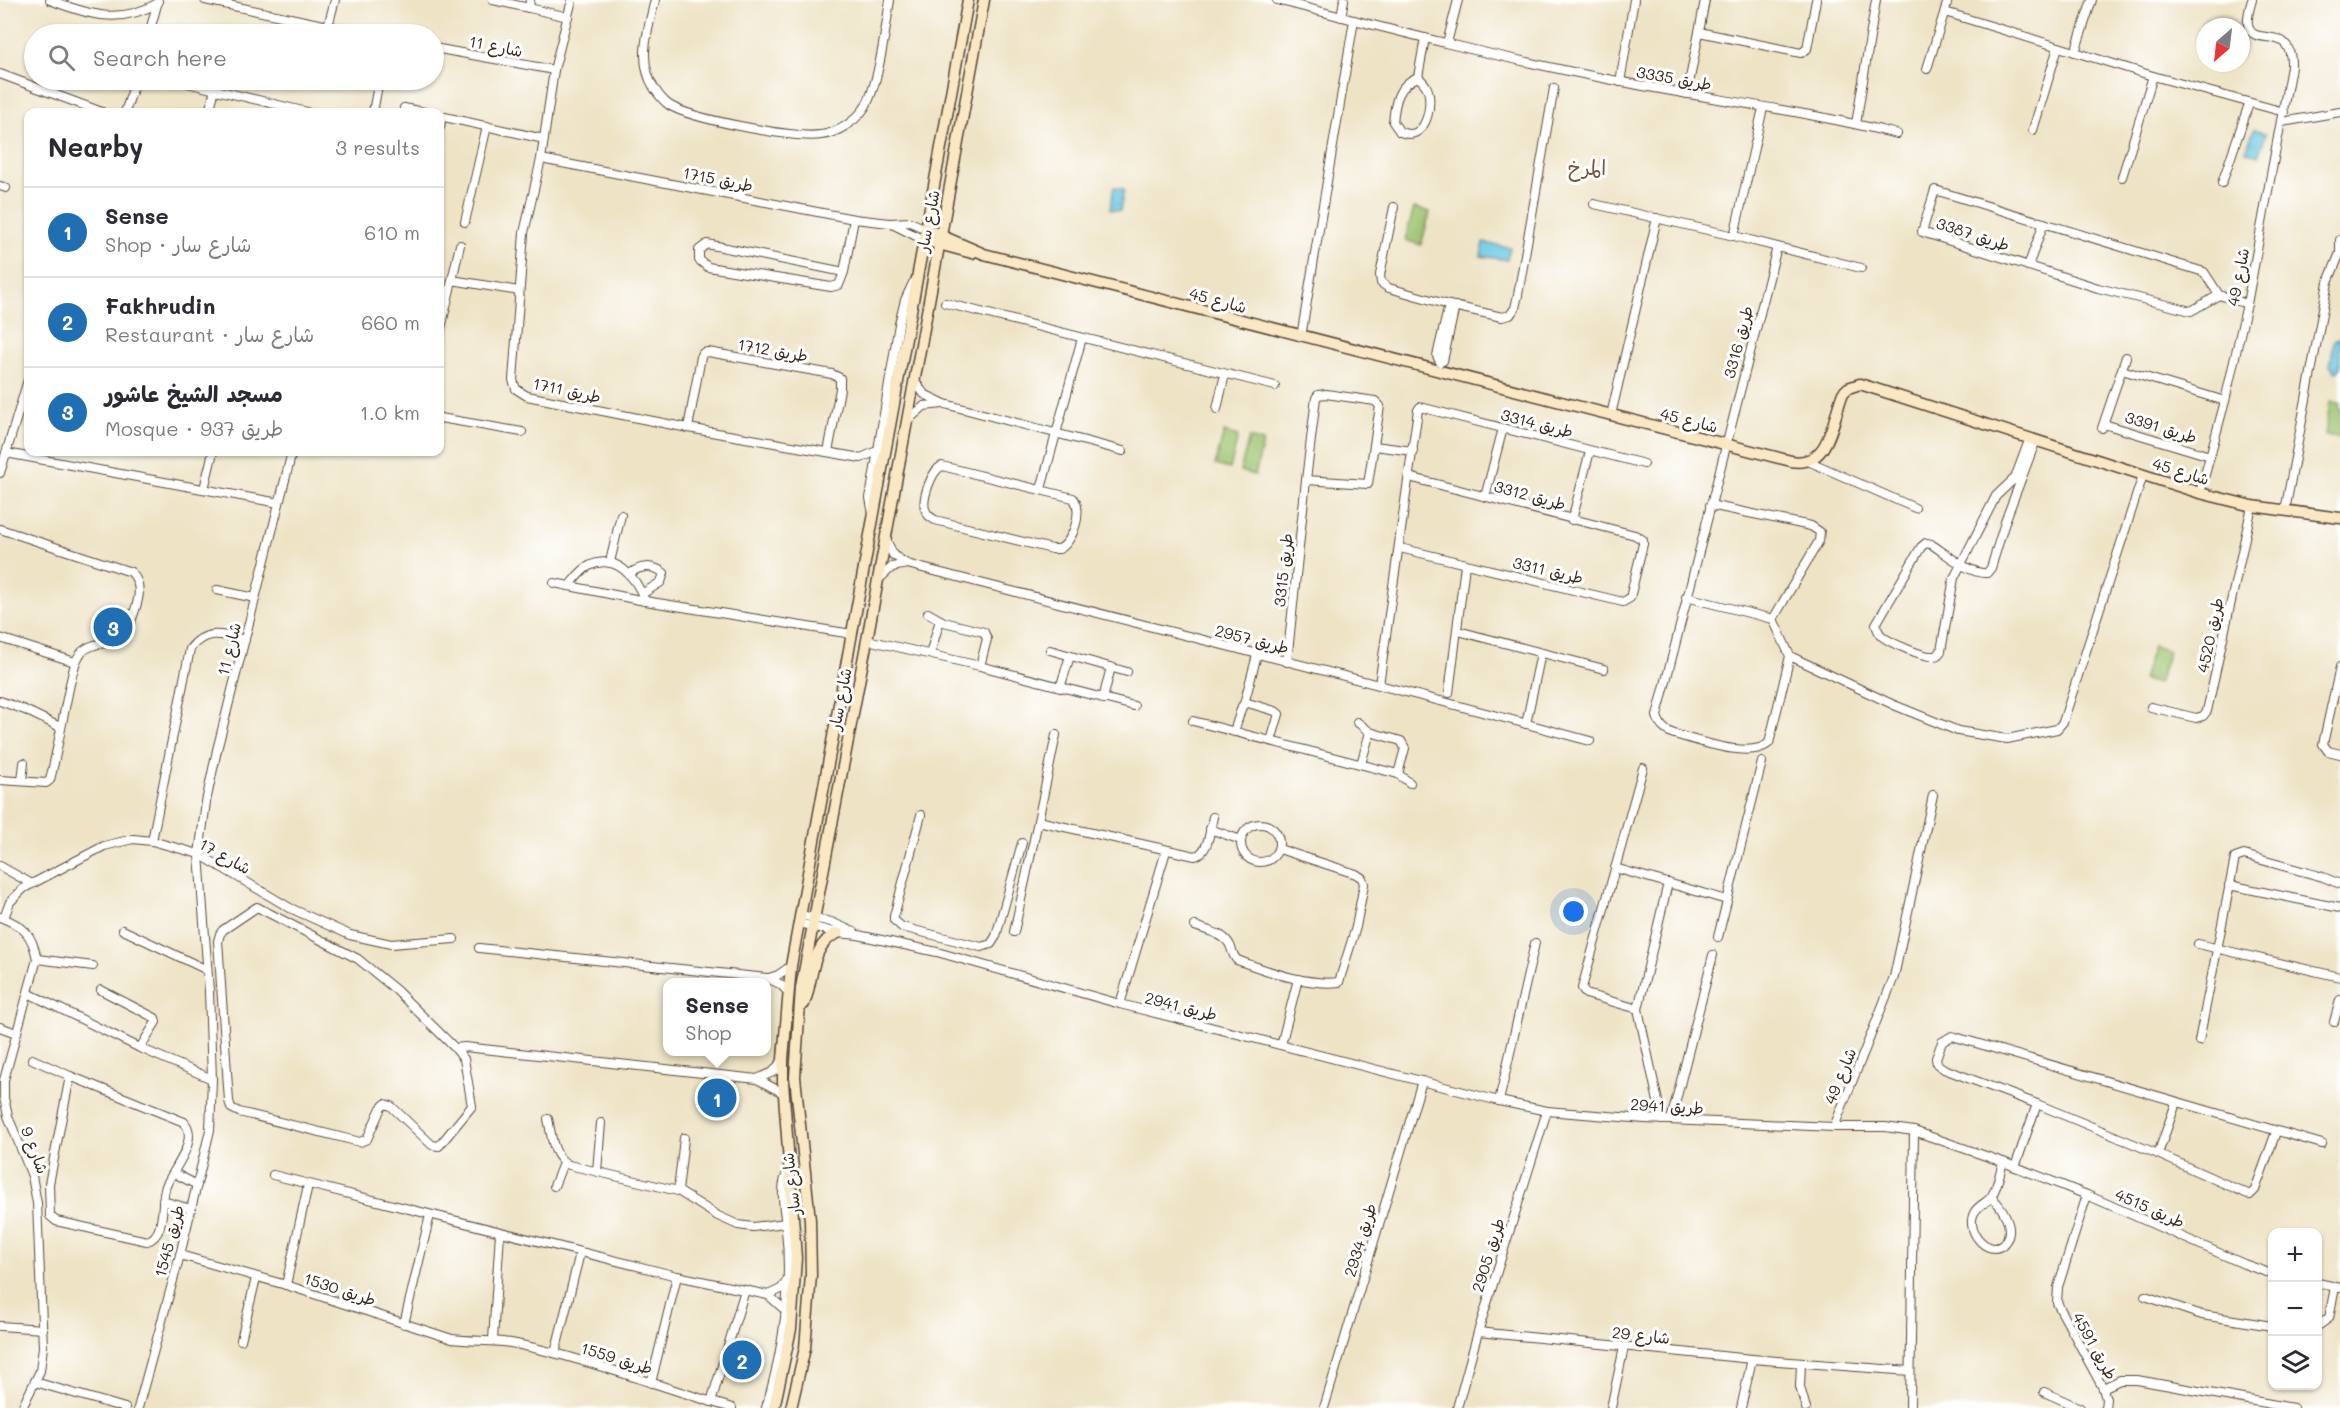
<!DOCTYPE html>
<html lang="en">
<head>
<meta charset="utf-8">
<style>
	:root { --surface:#fff; --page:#f2f2f3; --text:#2b2b33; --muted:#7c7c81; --line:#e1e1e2; --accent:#1f6fb2 }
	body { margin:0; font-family:Mali,"Playpen Sans Arabic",sans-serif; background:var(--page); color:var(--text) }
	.controls { position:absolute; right:18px; bottom:18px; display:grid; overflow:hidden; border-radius:12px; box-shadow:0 2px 4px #0004 }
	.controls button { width:54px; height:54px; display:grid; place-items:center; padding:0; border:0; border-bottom:2px solid var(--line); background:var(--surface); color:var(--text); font:30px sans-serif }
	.compass { position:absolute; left:2196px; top:18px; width:54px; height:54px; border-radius:50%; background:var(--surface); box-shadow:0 2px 4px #0004; rotate:208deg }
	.you { position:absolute; left:1574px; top:912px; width:21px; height:21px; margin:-15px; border:4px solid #fff; border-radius:50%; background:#1a73e8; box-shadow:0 0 0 9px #1a73e833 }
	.badge { display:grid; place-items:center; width:39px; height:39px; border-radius:50%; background:var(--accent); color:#fff; font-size:20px; font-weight:700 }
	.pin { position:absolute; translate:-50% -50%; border:3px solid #fff; box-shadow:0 2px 6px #0006 }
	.popup { position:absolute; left:663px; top:978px; width:108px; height:78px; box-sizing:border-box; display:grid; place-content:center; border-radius:12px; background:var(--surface); filter:drop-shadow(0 2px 4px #0005); font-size:20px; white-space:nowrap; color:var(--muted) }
	.popup b { font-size:22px; color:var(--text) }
	.popup::after { content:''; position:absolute; left:50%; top:100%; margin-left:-12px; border:12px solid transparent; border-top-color:var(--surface) }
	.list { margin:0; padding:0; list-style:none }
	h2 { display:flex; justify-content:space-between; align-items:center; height:78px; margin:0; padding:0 24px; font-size:26px }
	h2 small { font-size:20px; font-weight:400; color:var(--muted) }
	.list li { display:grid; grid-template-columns:39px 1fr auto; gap:18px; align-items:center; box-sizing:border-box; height:90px; padding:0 24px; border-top:2px solid var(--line) }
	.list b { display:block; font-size:22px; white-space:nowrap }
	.list p { margin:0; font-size:20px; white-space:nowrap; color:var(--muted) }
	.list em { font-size:20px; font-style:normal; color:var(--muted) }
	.icon { flex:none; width:33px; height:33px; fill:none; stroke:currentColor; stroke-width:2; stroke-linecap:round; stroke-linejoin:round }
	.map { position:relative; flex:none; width:2340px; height:1408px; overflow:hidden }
	.search { position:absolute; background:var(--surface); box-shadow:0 2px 4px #0004; left:24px; top:24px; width:420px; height:66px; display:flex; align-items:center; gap:15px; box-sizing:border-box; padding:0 21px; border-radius:33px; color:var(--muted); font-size:22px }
	.panel { position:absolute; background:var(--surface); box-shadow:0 2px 4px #0004; left:24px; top:108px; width:420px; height:348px; border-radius:12px }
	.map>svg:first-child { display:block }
	.grass { fill:#9dc46f; stroke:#6c7746; stroke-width:1.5 }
	.water { fill:url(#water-ripples); stroke:#507880; stroke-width:1.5 }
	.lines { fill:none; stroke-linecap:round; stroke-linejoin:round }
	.street-casing { stroke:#564637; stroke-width:10 }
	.secondary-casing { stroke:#564637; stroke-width:13 }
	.street { stroke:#fff; stroke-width:8 }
	.secondary { stroke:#fae7c3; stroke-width:10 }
	.labels { text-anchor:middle; stroke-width:6; stroke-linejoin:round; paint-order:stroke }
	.street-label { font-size:16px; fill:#3b2a1e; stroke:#fff }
	.quarter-label { font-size:20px; fill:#74553b; stroke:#fff }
</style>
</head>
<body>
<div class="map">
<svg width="2340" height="1408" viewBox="0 0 2340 1408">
	<defs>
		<pattern id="water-ripples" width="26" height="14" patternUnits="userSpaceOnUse" patternTransform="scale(1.5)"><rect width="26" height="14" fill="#65c5e3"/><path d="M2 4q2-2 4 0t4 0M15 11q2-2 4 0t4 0" fill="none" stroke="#59a9c2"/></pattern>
	</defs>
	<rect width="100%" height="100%" fill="#fff"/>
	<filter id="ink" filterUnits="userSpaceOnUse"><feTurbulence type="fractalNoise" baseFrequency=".0167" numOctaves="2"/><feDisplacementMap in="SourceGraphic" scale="12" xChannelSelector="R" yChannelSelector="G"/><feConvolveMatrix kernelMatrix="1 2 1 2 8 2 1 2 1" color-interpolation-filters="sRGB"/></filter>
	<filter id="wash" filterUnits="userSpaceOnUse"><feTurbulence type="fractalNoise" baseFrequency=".008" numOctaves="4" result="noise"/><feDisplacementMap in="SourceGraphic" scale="24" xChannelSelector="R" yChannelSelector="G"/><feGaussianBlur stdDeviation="1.35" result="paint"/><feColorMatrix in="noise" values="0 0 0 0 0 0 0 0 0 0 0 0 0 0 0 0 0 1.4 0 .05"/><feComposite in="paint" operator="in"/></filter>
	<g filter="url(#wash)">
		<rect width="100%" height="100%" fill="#eee3c5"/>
		<!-- grass -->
		<g class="grass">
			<path d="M1414,208l16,4 -9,33 -16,-5z"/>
			<path d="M2330,402l10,1v34l-15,-2z"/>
			<path d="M1224,432l14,4 -8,33 -15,-4z"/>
			<path d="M1249,438l14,4 -8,33 -15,-4z"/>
			<path d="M2153,646l16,5 -11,33 -16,-5z"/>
		</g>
		<!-- water -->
		<g class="water">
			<path d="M2254,129l12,5 -8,22 -12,-5z"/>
			<path d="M1114,187l10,2 -4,22 -10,-2z"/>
			<path d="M1483,243l27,4 -3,13 -26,-4z"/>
			<path d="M2340,338v29l-1,3 -3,2 -6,-6 4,-25z"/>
		</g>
	</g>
	<g filter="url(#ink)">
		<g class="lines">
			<!-- street casing -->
			<g class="street-casing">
				<g id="street">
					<path d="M50,0c39,15 69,25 108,3"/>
					<path d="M205,0l161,34"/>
					<path d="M493,0l36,8 1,-8"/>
					<path d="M572,0l-18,70 -13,89 -17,74 -11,147 3,9 11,7 161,32 173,30 16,-7"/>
					<path d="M655,0c-7,30 -18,60 -1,88 4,6 9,13 15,17 22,14 126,34 152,30 16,-2 32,-12 42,-25 15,-19 23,-84 27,-110"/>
					<path d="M1277,0c114,30 230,60 346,82 91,18 184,29 274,52"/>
					<path d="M1705,0l-6,32 102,21 6,-4 9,-49"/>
					<path d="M529,8l39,9"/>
					<path d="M1945,12l208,64 131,36"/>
					<path d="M1341,17l3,-17"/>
					<path d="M328,26l7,-26"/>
					<path d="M149,34l9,-33"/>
					<path d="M1447,43l11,-43"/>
					<path d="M434,48l120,22"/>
					<path d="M2075,52l17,-52"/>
					<path d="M1927,69l21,-69"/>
					<path d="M0,74l102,38"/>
					<path d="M1418,77c3,3 7,6 9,11 6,13 1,45 -17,46 -4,0 -7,-1 -10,-2l-7,-10c2,-21 5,-37 25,-45z"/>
					<path d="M1418,77l7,-39"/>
					<path d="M175,80l132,32"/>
					<path d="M1620,82l14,-82"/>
					<path d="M1687,94l12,-62"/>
					<path d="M404,108l20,4"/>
					<path d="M125,112l11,-32"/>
					<path d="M209,112l6,-23"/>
					<path d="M373,112l6,-32"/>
					<path d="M440,116l104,23"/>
					<path d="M2282,122l58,-10"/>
					<path d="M1856,124l20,-124"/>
					<path d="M440,127l2,-11"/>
					<path d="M2033,130l25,-83"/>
					<path d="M541,159l313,60 36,4 20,-1 16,7"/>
					<path d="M2122,177l31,-101"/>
					<path d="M2222,183l27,-79"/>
					<path d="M0,186l6,2"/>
					<path d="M1594,204l140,32 127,32"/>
					<path d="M1394,207l-14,68 1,8 8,5 60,17 53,12 8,-2 5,-7 3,-13 36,-207"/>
					<path d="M465,222l22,-96"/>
					<path d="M894,225l30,15"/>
					<path d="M1734,236l29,-128"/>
					<path d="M2028,266l16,-43"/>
					<path d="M844,272l-137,-28 -8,6v10l9,7 123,20 8,-2 5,-13 10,-53"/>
					<path d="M452,280l67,11"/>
					<path d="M2219,295l-28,16 -93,-23 -176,-56 13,-42 269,82 15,23 28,9"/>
					<path d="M945,303l330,83"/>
					<path d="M1449,305l-12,51 3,6 3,-1 12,-55"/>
					<path d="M440,333l20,-88"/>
					<path d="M1301,337l53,-317"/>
					<path d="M2122,370l103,31"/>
					<path d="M915,381l9,13 21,10 178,47"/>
					<path d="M1326,394l49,7 5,5 -12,78 -62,-4 10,-82 2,-3z"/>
					<path d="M1217,409l8,-35"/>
					<path d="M1611,415l46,-197"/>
					<path d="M440,418l82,14"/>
					<path d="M907,421l17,-15 19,-2"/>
					<path d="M2104,424l106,32"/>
					<path d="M688,428l13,-71 2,-4 5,-1 124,22 8,4v11l-12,63"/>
					<path d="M2102,428l24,-71"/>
					<path d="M2030,438l-15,40 -19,18 -42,82 -13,73c-3,4 -3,5 -8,5 -10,1 -42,-13 -50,-19 -4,-3 -6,-8 -7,-13l45,-77 5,-4 5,1c14,9 40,31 56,29l4,-5 15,-49 30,-79"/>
					<path d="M1374,446l39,5"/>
					<path d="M6,453l273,50"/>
					<path d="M1808,461l107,47"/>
					<path d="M942,466l131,32c11,12 0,45 -14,51h-7l-117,-29c-5,-3 -8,-5 -10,-11 -3,-11 7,-39 17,-43z"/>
					<path d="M0,473l28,-93"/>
					<path d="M204,489l9,-37"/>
					<path d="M1041,489l41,-151"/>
					<path d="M2200,493l25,-92 22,-97 44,-237c2,-47 -40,-17 -43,-43 -1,-8 2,-17 4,-24"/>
					<path d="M1485,497l18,-69"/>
					<path d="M1710,505l101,21 9,6 -1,9 -46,78"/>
					<path d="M2285,511l43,-229 12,-29v-13"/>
					<path d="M873,514l-3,-16 29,-174 6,-24 8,-17"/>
					<path d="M1572,520l18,-69"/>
					<path d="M0,529l131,43c17,17 2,42 -5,62 -12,13 -32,5 -45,19 -7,8 -8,20 -11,31 -7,32 -12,64 -20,96l-4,3 -46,-3"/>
					<path d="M886,539l7,16 14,9c227,59 456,115 683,177"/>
					<path d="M1400,548l223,54 7,-4 13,-54v-4l-8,-5 -226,-58"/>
					<path d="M610,562l11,-47"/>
					<path d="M630,574c10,-9 23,-9 34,-1l-3,9 -19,12"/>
					<path d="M878,580l14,-13 15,-3"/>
					<path d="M554,583l91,18 207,33"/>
					<path d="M569,586c6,-7 12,-16 20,-20 27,-13 47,11 56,35"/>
					<path d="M217,590l38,8"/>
					<path d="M1686,597l87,22 17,37 -21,87c-19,17 -72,-3 -95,-9 -10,-4 -14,-8 -17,-18l120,-469"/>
					<path d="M928,613l16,9 40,10 3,7 -7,27"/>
					<path d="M1458,631l146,38"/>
					<path d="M0,638l75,24"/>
					<path d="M867,640l113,26 154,40"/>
					<path d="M1050,650l77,22"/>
					<path d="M930,654l10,-34"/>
					<path d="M1790,656l104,49 64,26 49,8 50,-10 6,-7 80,-247"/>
					<path d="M1287,662l19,-182"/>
					<path d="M2340,667l-17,77 5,7 12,3"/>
					<path d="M1379,685l39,-275 2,-3 224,57"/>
					<path d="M1060,688l10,-32"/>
					<path d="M1449,693l16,-128"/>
					<path d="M1103,699l8,-32"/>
					<path d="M0,701l25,9 35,17"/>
					<path d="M1244,704l13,-49"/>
					<path d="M2151,707l45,11 7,-2 4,-5 45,-205"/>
					<path d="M1193,721l205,53 12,9"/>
					<path d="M1357,722l13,10 31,9 4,7 -7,26"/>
					<path d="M1526,724l15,-71"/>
					<path d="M1234,732l8,-26 6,-3 27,8 4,3 -8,27"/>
					<path d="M1361,764l9,-32"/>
					<path d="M22,781l2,-18"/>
					<path d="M921,815l-27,101v4l8,7 79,20 10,-3 5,-8 26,-93"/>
					<path d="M1038,821l18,-86"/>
					<circle cx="1260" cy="843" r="19"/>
					<path d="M1210,829l31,11"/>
					<path d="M152,841l38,-192c15,-21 34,-14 55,-9"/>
					<path d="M0,866l32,18"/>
					<path d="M1615,868l112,32"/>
					<path d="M2229,885l111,23"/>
					<path d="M257,907l101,52 38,31 59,58 9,11 8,47 -33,40 -7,-1 -41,-39 -6,-2 -4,4 -14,31 -7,3 -121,-30 -8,-4 -2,-7 -11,-160 2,-7 3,-4z"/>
					<path d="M801,915l30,7 23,10"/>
					<path d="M0,917c24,9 32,17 37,42l-33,121v18l4,18 24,60 5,27 6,144 -3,24 -18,37"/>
					<path d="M4,918l6,-16 14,-14 80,-42 29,-7 19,2 47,13 91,54 60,27 41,9 63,-5"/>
					<path d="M799,923l39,10 20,2 79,17 183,52 379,97 48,10 98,8 189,8h51l29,4 89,31 84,33 157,69 28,10"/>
					<path d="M1195,926c10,4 27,7 33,16 5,6 3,12 9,18 31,11 69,26 102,22l17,-55 8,-43 -2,-6 -6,-4 -77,-25"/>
					<path d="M123,930l84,40"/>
					<path d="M1014,932l24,-111 157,35c14,-3 15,-27 18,-39"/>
					<path d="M1718,937l44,-175"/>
					<path d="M2198,944l142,33"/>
					<path d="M479,948l288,30 13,6 8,8"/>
					<path d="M37,959l56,7"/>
					<path d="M769,978l9,-3 13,-9"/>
					<path d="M101,990l54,28 1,4 -16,26"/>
					<path d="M28,993l112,55 72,31"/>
					<path d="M1120,1004l46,-153"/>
					<path d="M1638,1009l-52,-15 -4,-6 61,-220"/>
					<path d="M2334,1022l6,-22"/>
					<path d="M0,1027l16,6"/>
					<path d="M2199,1041l36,-183 9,-3 79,22 17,7"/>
					<path d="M1281,1045l17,-66"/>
					<path d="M455,1048l10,-1 292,32 26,14"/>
					<path d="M32,1059l38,17"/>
					<path d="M70,1076l114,46c16,18 -11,47 -18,64 -6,15 1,50 -19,55l-91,-20 -6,-5 -1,-32z"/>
					<path d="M757,1079l16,-7 9,-11"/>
					<path d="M1499,1101l36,-158"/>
					<path d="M548,1119c4,17 4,38 21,46l109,26 40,25 20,9 15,2 33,-4"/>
					<path d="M1662,1120l-24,-111 30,-126"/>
					<path d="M1671,1120l42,-165"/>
					<path d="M1834,1127l60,-150 39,-182"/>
					<path d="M2276,1132l-21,58 -5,5 -92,-41 -121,-50 -93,-35 -7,-5 -1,-6 6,-16 10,-6 370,108"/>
					<path d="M2158,1154l18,-51"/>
					<path d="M2015,1167l22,-63"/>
					<path d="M597,1171l4,-48"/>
					<path d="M174,1173l23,12"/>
					<path d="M273,1175l404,101 91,19 17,15"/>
					<path d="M554,1186l9,-23"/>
					<path d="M678,1191l6,-53"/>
					<path d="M2087,1195l-29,92 -1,16 46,85 3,11 -1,9"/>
					<path d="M1991,1197c11,9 25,31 14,45 -13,18 -41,-9 -31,-29 4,-8 13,-10 17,-16 6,-8 9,-25 12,-35"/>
					<path d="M163,1201l28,8"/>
					<path d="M180,1255l106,30 166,54c21,3 42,0 64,5 73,15 144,43 216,64"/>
					<path d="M2318,1283l22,5"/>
					<path d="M286,1285l22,-100"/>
					<path d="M768,1295l13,-6 6,-8"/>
					<path d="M2145,1296l57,19 70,11"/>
					<path d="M404,1324l26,-109"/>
					<path d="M0,1326l43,3"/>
					<path d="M2318,1326l11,-8 6,-31"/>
					<path d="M1478,1332l274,27 158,12"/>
					<path d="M241,1340l15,-62"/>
					<path d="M493,1340l7,-107"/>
					<path d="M555,1353l25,-100"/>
					<path d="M1801,1363l-1,24 6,21"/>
					<path d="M35,1382l90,26"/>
					<path d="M651,1383l26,-107"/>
					<path d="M2103,1388l17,-8h17l156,28"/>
					<path d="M2044,1392l36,16"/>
					<path d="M711,1402l34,-112"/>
					<path d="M138,1408l42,-153 30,-125 2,-51 -3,-88 -10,-137 7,-52 11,-52 75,-298"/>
					<path d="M766,1408c17,-57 26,-120 20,-179 -1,-19 -8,-43 3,-59"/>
					<path d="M1324,1408l98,-327"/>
					<path d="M1457,1408l21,-76 69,-221"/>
					<path d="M1611,1408l13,-61"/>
					<path d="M1741,1408l11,-49"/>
					<path d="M1910,1408l4,-277"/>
				</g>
			</g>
			<!-- secondary casing -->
			<g class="secondary-casing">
				<g id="secondary">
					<path d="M926,229l58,25 35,9 772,198c39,7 41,-41 52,-68l5,-5 12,-4 340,109 52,13 88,12"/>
					<path d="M924,240l48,13"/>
					<path d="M804,1004c10,-25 6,-60 34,-71"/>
					<path d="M774,1408l17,-79 5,-71 -13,-176v-23l8,-93 177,-966"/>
					<path d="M791,1408l14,-60 6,-73 -1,-55 -15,-143 6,-89 66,-348 117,-640"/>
				</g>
			</g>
			<!-- street -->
			<use href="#street" class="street"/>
			<!-- secondary -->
			<use href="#secondary" class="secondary"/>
		</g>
	</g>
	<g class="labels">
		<!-- street labels -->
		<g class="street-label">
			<text transform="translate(496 46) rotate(11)" y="6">شارع 11</text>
			<text transform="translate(1674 78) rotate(10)" y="6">طريق 3335</text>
			<text transform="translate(718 179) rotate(11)" y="6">طريق 1715</text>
			<text transform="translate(928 221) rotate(-79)" y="6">شارع سار</text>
			<text transform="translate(1973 234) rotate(18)" y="6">طريق 3387</text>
			<text transform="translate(2238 277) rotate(-79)" y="6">شارع 49</text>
			<text transform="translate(1218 300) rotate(15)" y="6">شارع 45</text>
			<text transform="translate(1738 342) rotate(-75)" y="6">طريق 3316</text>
			<text transform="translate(773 350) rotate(10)" y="6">طريق 1712</text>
			<text transform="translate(567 390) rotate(12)" y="6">طريق 1711</text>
			<text transform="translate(1689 420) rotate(14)" y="6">شارع 45</text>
			<text transform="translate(1537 423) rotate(14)" y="6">طريق 3314</text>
			<text transform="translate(2161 427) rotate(17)" y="6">طريق 3391</text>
			<text transform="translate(2181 471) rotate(17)" y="6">شارع 45</text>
			<text transform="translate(1530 495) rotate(15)" y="6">طريق 3312</text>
			<text transform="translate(1283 570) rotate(-84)" y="6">طريق 3315</text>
			<text transform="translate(1548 570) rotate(13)" y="6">طريق 3311</text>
			<text transform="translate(2210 635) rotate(-78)" y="6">طريق 4520</text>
			<text transform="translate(1252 639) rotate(14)" y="6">طريق 2957</text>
			<text transform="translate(229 649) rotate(-76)" y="6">شارع 11</text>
			<text transform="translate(840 699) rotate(-79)" y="6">شارع سار</text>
			<text transform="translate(225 856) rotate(29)" y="6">شارع 17</text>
			<text transform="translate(1181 1006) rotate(14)" y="6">طريق 2941</text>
			<text transform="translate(1840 1076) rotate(-68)" y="6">شارع 49</text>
			<text transform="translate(1667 1106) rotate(3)" y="6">طريق 2941</text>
			<text transform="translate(35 1150) rotate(69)" y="6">شارع 9</text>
			<text transform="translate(791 1184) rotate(-97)" y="6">شارع سار</text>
			<text transform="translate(2150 1208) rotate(24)" y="6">طريق 4515</text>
			<text transform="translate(1360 1240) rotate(-73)" y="6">طريق 2934</text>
			<text transform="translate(169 1241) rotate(-75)" y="6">طريق 1545</text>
			<text transform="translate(1488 1255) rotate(-73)" y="6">طريق 2905</text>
			<text transform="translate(340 1289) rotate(18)" y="6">طريق 1530</text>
			<text transform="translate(1641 1335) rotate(6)" y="6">شارع 29</text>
			<text transform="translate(2095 1346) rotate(61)" y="6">طريق 4591</text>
			<text transform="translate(617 1358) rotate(17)" y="6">طريق 1559</text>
		</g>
		<!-- quarter labels -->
		<g class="quarter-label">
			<text x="1587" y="175">المرخ</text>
		</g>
	</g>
</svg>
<div class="controls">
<button>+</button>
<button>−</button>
<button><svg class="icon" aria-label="layers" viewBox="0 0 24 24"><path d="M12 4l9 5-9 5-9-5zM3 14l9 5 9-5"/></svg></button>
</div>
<svg class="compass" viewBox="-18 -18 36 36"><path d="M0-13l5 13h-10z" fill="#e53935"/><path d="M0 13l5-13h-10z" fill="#7c7c81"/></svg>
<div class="you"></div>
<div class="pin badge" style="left:717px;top:1098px">1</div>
<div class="popup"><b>Sense</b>Shop</div>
<div class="pin badge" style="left:742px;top:1360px">2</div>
<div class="pin badge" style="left:113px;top:627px">3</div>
<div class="search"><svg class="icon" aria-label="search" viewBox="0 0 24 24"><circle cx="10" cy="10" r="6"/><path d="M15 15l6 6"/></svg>Search here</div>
<section class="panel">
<h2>Nearby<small>3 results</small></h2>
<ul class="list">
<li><span class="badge">1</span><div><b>Sense</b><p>Shop · شارع سار</p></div><em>610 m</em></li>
<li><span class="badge">2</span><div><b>Fakhrudin</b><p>Restaurant · شارع سار</p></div><em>660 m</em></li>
<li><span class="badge">3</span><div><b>مسجد الشيخ عاشور</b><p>Mosque · طريق 937</p></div><em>1.0 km</em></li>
</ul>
</section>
</div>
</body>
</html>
